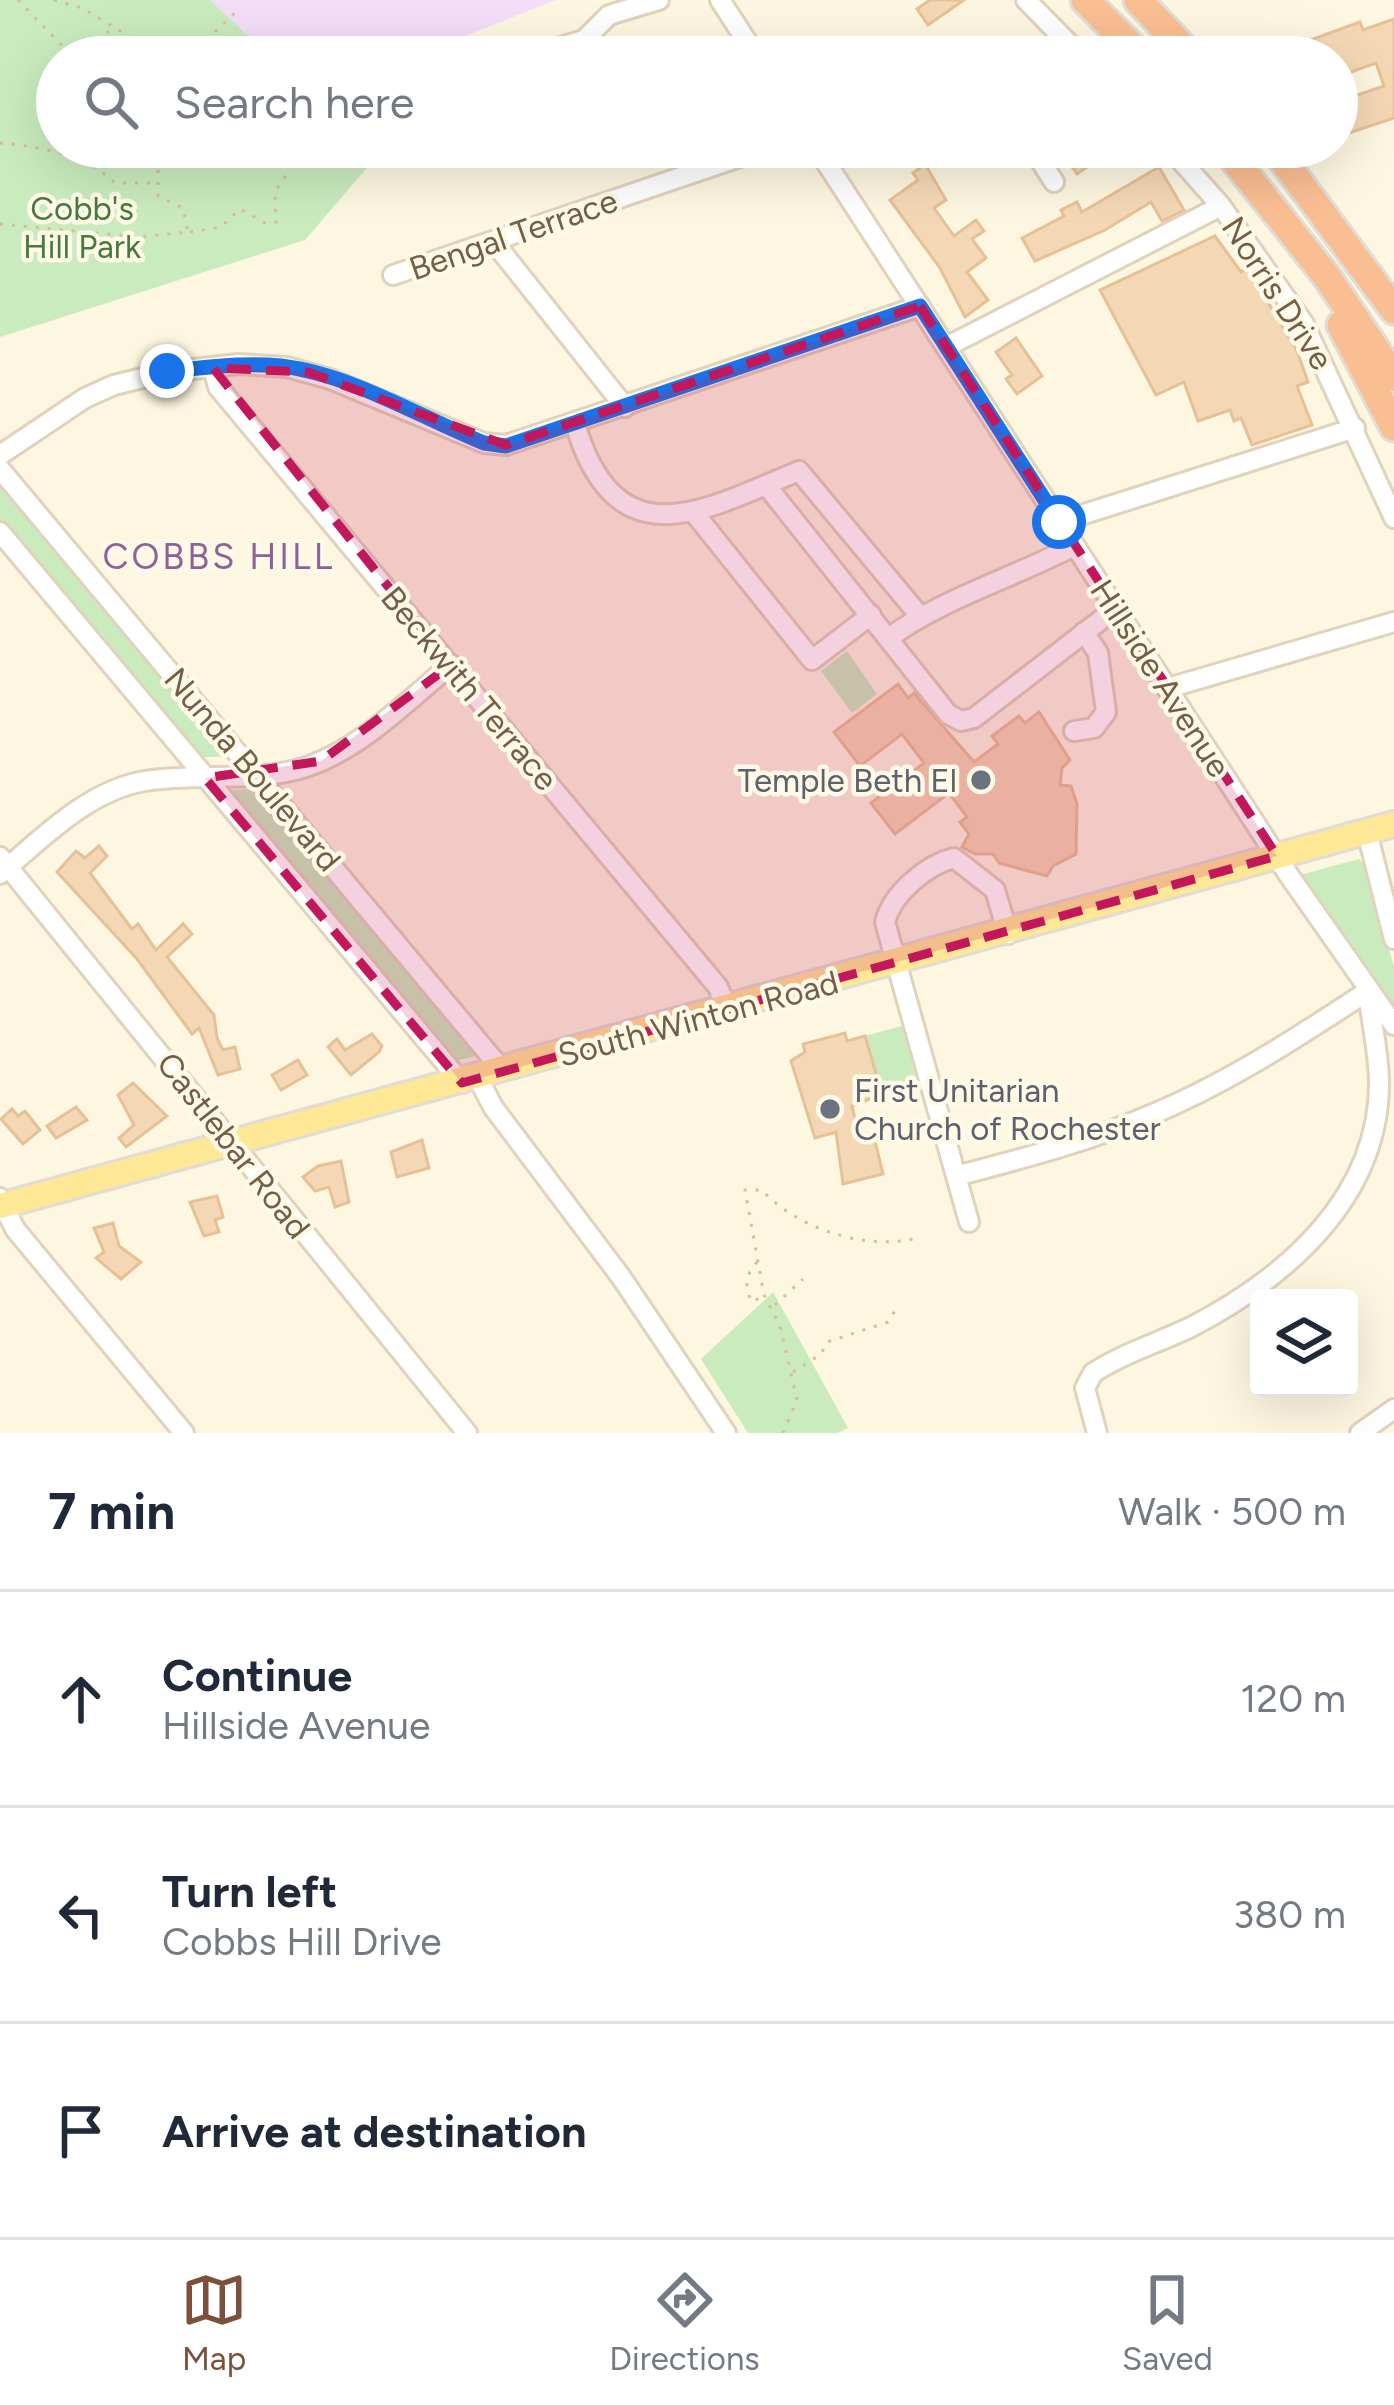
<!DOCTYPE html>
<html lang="en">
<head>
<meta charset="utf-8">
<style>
	:root { --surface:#fff; --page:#f2f2f3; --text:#1f2937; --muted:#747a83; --line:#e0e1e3; --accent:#7c513b }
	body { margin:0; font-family:Figtree,sans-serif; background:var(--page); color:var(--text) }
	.controls { position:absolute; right:36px; bottom:36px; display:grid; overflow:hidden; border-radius:12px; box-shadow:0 12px 48px #0002 }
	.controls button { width:108px; height:108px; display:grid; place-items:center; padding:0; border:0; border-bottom:3px solid var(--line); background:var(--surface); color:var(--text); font:60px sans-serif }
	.stop { position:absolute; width:36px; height:36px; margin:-27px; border:9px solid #1a73e8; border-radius:50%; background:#fff }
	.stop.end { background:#1a73e8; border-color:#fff; box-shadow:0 3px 12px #0008 }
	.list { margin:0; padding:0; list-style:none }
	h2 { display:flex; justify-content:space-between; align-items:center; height:156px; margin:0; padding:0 48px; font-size:51px }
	h2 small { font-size:39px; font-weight:400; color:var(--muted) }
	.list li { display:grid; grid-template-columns:78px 1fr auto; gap:36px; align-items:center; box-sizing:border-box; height:216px; padding:0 48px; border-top:3px solid var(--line) }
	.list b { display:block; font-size:45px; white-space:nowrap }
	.list p { margin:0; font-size:39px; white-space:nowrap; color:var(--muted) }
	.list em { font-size:39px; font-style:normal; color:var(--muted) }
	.icon { flex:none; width:66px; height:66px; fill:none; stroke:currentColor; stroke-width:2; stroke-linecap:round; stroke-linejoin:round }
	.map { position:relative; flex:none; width:1394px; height:1433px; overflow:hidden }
	.search { position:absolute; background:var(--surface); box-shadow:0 12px 48px #0002; left:36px; right:36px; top:36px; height:132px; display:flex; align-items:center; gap:30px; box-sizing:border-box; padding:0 42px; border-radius:66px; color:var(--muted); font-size:45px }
	.sheet { height:804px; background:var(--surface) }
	nav { display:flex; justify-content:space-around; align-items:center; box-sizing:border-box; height:168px; border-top:3px solid var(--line); background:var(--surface); font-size:33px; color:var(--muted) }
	nav a { display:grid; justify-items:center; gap:6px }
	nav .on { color:var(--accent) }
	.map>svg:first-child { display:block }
	.education { fill:#f3ddf9 }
	.green { fill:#c9ebbe }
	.building { fill:#f4d8b6; stroke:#e7c196; stroke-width:3 }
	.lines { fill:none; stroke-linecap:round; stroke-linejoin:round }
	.minor-casing { stroke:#e1d3bb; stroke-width:24 }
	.major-casing { stroke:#e0dcd6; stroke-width:30 }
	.highway-casing { stroke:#e0dcd6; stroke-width:33 }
	.path { stroke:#d8bc9a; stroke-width:3; stroke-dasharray:3 9; stroke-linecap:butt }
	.minor { stroke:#fff; stroke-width:18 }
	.major { stroke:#ffe895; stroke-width:24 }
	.highway { stroke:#fabe93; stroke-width:27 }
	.route { stroke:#1a73e8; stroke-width:15 }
	.marked { fill:#c2185b; fill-opacity:0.2; stroke:#c2185b; stroke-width:9; stroke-dasharray:24 15; stroke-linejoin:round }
	.worship-dot { fill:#6b7280; stroke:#fff9e7; stroke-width:4.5 }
	.labels { text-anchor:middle; stroke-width:9; stroke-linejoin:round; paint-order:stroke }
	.park-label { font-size:33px; fill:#467b3e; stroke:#fff9e7 }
	.street-label { font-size:33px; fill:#745e46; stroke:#fff9e7 }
	.worship-label { font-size:33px; fill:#5b616d; stroke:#fff9e7; text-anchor:end }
	.neighbourhood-label { font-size:36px; letter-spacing:3px; fill:#8e6198; stroke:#fff9e7 }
</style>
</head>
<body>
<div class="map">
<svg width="1394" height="1433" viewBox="0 0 1394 1433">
	<rect width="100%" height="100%" fill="#fdf6e0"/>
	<!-- education -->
	<path class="education" d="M210,0h346l-101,40 4,17h-188z"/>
	<!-- green -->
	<g class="green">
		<path d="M0,0h210l61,57h-214v90h310l10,9 -72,84 -305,97z"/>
		<path d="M0,478l236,279h-38l-198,-237z"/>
		<path d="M847,651l30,43 -25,19 -31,-42z"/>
		<path d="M263,789l217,266 -29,7 -223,-272z"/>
		<path d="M1359,859l7,7 28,101v47l-93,-134 -1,-5z"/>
		<path d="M902,1026l18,65 -36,9 -19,-64z"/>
		<path d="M773,1292l75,136 -11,5h-89l-47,-74z"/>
	</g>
	<!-- building -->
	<g class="building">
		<path d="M930,0h34l-36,25 -11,-16z"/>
		<path d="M1394,19v99l-57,19v-35l47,-16 -8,-23 -39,14v-20h-73l96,-35 3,8z"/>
		<path d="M1058,147h58l-39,27z"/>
		<path d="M925,164l21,36 -12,8 20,28 22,-16 8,11 -12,8 14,19 -19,14 21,28 -23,17 -25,-49 -50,-68 28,-20 -5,-7z"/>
		<path d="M1159,167l25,43 -22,11 -11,-19 -46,28 -70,31 -13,-23 42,-22 -3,-6 16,-8 5,10z"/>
		<path d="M1215,236l26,36 6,-5 50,84 11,31 -11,4 15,39 -60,20 -11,-27 -7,3 -4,-11 -32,11 -14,-39 -28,13 -56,-105z"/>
		<path d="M1016,338l26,38 -25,18 -11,-15 6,-4 -16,-23z"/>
		<path d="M898,684l10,14 6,-5 60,69 24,-18 -6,-8 27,-20 6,7 14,-11 31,48 -8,8 -2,17 11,1 6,18 -1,50 -23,12 -6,10 -48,-13 -6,-9h-18l-13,-7 7,-13 -9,-12 7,-5 -18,-24 -54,41 -24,-31 53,-40 -22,-29 -42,32 -26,-34z"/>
		<path d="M99,846l8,10 -17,17 42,56 6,-5 18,26 27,-26 9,10 -25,23 47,58 3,23 6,12 12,-3 5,22 -22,6 -19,-47 -7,6 -55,-75 -80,-87 19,-21 9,7z"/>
		<path d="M845,1033l2,8 18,-5 17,58 -30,12 7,30 14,-3 10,41 -40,10 -7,-52 -21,6 -24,-77 14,-9 -2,-8z"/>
		<path d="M372,1034l10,12 -3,6 -28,23 -23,-28 9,-8 8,11z"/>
		<path d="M298,1060l9,15 -26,15 -9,-15z"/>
		<path d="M133,1083l34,33 -41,31 -7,-9 15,-13 -16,-30z"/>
		<path d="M76,1107l11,13 -31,18 -9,-12z"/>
		<path d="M12,1109l6,7 7,-5 15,19 -17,14 -22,-25z"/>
		<path d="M422,1140l7,28 -32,9 -6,-25z"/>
		<path d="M341,1161l8,41 -14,5 -6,-20 -14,4 -12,-14 15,-11z"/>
		<path d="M217,1196l6,21 -8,3 4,12 -15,4 -14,-34z"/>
		<path d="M113,1223l6,23 22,16 -20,17 -25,-21 8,-6 -10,-24z"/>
	</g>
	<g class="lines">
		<!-- minor casing -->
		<g class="minor-casing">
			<g id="minor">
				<path d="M720,0l37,57"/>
				<path d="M1026,0l56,57"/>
				<path d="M537,54l47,-14 25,-25 50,-15"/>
				<path d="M816,147l472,727 106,151"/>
				<path d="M1042,147l-7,5 19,30"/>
				<path d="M1169,147l52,59 83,118 90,194"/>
				<path d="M493,241l132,166"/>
				<path d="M393,275l376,-128"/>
				<path d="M948,346l273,-140"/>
				<path d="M213,368l5,19 500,600 9,22"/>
				<path d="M575,424c42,139 129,86 224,47l120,144"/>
				<path d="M0,455l85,-57 29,-13 53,-13 71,-8 49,3 43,12 154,64 22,2 414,-139"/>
				<path d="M0,469l503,602"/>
				<path d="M766,485l182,229 13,7 13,-3 141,-109"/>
				<path d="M695,514l117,146 59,-45"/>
				<path d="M1059,522l296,-94"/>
				<path d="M0,532l462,551"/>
				<path d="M889,638c48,-37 128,-62 185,-92"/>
				<path d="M1168,688l226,-66"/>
				<path d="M1074,731l20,-3 12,-16 -8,-59 -14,-21"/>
				<path d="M1367,832l27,107"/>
				<path d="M0,857l467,576"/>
				<path d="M0,874c42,-36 89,-84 145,-93 54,-9 112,3 164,-15 54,-19 99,-66 142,-101"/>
				<path d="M1008,934l-13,-44 -41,-32c-28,7 -62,36 -69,64l71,254c69,-18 138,-36 204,-65 74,-32 141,-76 208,-120 3,30 11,62 11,92 0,114 -92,194 -186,243 -32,16 -70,27 -100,47l-8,15 12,45"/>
				<path d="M478,1078l15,29 128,170 105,156"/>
				<path d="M956,1176l13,46"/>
				<path d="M0,1198l15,31 169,204"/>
				<path d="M1360,1433l34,-24"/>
			</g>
		</g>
		<!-- major casing -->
		<g class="major-casing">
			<path id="major" d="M0,1206l1394,-382"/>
		</g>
		<!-- highway casing -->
		<g class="highway-casing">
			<g id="highway">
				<path d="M1085,0l57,57"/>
				<path d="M1138,0l54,57"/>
				<path d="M1224,147l103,130 67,100"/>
				<path d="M1273,147l121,163"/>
				<path d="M1341,325l53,102"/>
			</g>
		</g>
		<!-- path -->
		<g class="path">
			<path d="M18,0l55,57"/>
			<path d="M54,0l28,8 81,49"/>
			<path d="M102,57l6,-26"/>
			<path d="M189,57l48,-46"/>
			<path d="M0,143c38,3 87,12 115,40h39"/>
			<path d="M280,147l15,10"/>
			<path d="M0,224l139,13 49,-5 -5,-24 -25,-12v-49"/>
			<path d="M190,232l31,-5 19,-18 27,15 9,-2 -1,-30 22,-34 -1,-11"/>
			<path d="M918,1135l11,-4"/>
			<path d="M757,1262c-12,13 -13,25 -5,40l11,-6"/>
			<path d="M775,1305l28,-26"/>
			<path d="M793,1372l28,-18 6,-12 61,-20 8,-13"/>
			<path d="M783,1433l14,-33 -17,-74 -16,-31 -19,-105h17c34,38 102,60 151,49"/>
		</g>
		<!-- minor -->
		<use href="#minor" class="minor"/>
		<!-- major -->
		<use href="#major" class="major"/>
		<!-- highway -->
		<use href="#highway" class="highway"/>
	</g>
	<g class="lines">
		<!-- route -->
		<path class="route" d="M167,371c38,-3 76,-9 114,-5 69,8 139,51 203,77l22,3 414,-140 139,216"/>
	</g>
	<!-- marked area -->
	<path class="marked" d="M920,306l357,550 -815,227 -257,-305 116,-17 130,-96 -238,-297 95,4 198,73z"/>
	<!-- markers -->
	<g class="worship-dot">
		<circle cx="981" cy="780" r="12"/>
		<circle cx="830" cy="1109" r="12"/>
	</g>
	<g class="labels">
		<!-- park labels -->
		<g class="park-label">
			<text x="82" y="220">Cobb's<tspan x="82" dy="38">Hill Park</tspan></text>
		</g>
		<!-- street labels -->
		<g class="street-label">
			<text transform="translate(513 234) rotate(-19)" y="12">Bengal Terrace</text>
			<text transform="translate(1278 293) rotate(57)" y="12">Norris Drive</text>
			<text transform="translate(1161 678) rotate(57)" y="12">Hillside Avenue</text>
			<text transform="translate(470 688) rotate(50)" y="12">Beckwith Terrace</text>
			<text transform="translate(253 769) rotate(50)" y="12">Nunda Boulevard</text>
			<text transform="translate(698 1018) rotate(-15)" y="12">South Winton Road</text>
			<text transform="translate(234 1145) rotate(52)" y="12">Castlebar Road</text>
		</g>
		<!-- worship labels -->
		<g class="worship-label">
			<text x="957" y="792">Temple Beth El</text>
			<text x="854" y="1102" text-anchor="start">First Unitarian<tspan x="854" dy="38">Church of Rochester</tspan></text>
		</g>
		<!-- neighbourhood labels -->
		<g class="neighbourhood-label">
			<text x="219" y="569">COBBS HILL</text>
		</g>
	</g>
</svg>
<div class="controls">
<button><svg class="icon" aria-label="layers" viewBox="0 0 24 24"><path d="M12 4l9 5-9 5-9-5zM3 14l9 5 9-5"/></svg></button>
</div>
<div class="stop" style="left:1059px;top:522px"></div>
<div class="stop end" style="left:167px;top:371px"></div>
<div class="search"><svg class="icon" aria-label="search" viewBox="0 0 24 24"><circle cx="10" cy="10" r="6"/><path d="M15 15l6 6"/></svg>Search here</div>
</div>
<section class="sheet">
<h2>7 min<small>Walk · 500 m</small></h2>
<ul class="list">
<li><svg class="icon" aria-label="ahead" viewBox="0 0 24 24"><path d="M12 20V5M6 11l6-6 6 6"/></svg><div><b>Continue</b><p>Hillside Avenue</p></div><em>120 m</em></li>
<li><svg class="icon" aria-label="left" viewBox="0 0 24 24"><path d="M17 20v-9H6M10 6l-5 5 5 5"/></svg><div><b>Turn left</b><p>Cobbs Hill Drive</p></div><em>380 m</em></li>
<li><svg class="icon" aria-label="arrive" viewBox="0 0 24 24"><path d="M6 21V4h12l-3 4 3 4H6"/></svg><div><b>Arrive at destination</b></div></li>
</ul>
</section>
<nav>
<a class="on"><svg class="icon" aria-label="map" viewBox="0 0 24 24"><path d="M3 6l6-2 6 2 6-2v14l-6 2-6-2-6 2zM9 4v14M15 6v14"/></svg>Map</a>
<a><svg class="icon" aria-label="directions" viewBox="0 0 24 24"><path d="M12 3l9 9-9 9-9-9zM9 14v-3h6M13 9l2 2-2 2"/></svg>Directions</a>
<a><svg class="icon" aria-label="saved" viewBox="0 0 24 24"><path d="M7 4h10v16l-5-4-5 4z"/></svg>Saved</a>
</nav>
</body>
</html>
